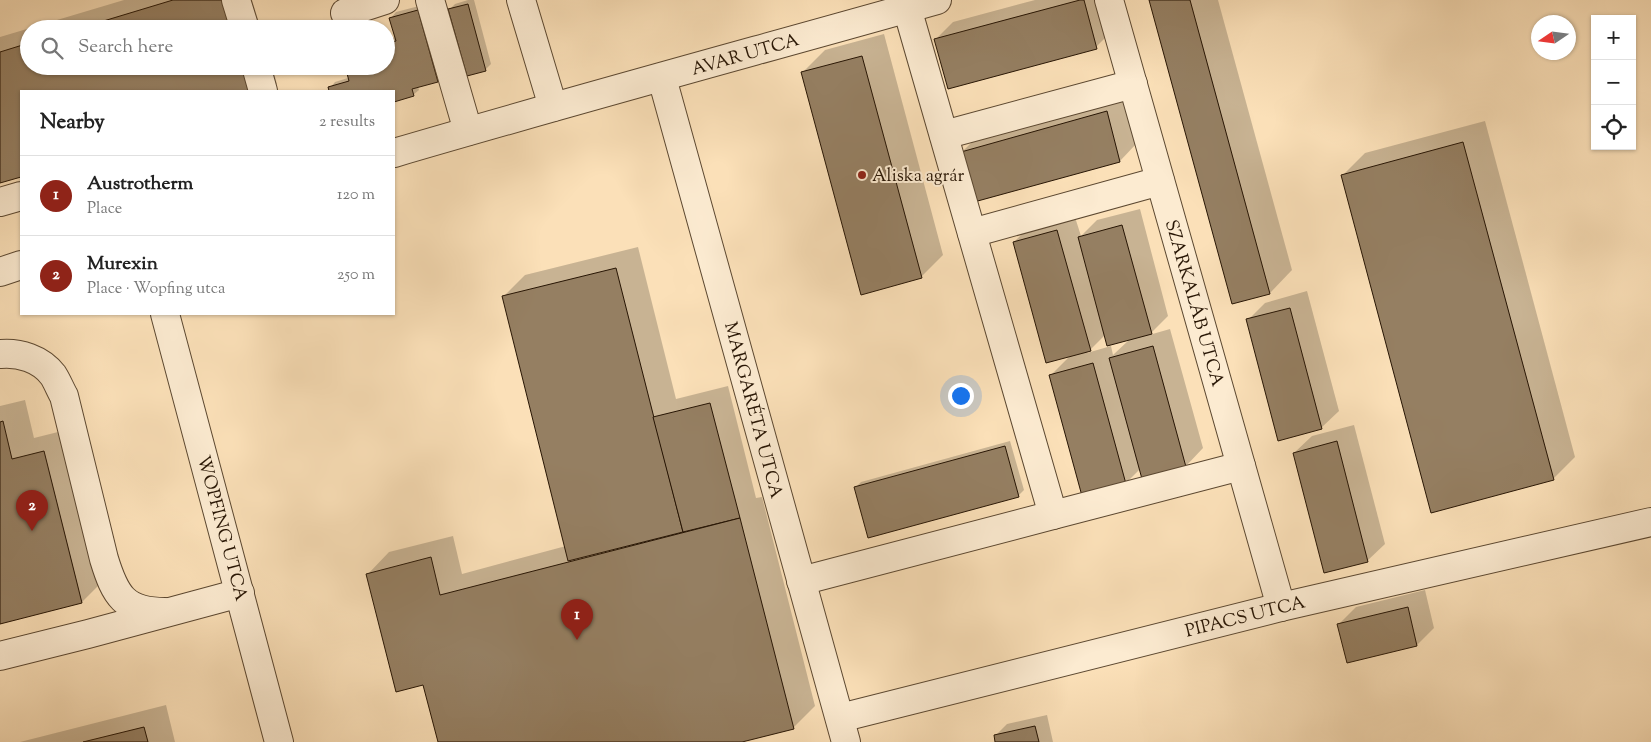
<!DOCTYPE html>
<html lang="en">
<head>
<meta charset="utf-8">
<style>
	:root { --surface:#fff; --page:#f2f2f2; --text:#222; --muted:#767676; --line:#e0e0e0; --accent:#8f2418 }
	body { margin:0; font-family:"Sorts Mill Goudy",serif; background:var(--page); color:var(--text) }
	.controls { position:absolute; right:15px; top:15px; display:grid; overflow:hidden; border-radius:0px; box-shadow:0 1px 4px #0004 }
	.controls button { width:45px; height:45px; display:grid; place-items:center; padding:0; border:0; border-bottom:1px solid var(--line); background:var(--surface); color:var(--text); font:25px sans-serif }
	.compass { position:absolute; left:1531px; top:15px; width:45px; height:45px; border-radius:50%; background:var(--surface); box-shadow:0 1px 4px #0004; rotate:257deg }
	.you { position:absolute; left:960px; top:395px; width:18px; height:18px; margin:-12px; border:4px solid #fff; border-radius:50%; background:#1a73e8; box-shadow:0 0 0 8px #1a73e833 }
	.badge { display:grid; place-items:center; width:32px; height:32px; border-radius:50%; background:var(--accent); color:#fff; font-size:16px; font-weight:700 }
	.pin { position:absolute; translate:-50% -41px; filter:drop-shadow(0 1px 2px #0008) }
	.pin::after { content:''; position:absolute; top:26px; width:18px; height:15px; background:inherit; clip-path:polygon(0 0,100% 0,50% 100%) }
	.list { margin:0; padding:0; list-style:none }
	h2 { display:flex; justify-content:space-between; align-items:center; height:65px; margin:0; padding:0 20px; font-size:21px }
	h2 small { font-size:16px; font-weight:400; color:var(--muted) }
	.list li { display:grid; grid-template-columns:32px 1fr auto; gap:15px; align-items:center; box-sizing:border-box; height:80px; padding:0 20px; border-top:1px solid var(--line) }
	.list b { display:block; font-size:19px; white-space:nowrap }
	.list p { margin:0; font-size:16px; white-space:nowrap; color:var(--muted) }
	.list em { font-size:16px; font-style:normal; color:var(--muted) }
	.icon { flex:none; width:28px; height:28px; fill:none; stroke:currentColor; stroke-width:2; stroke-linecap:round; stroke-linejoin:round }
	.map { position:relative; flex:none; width:1651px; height:742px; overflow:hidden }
	.search { position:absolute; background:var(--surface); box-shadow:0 1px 4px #0004; left:20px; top:20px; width:375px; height:55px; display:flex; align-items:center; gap:12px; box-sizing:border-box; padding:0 18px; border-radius:28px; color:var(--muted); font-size:19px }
	.panel { position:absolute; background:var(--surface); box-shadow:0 1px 4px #0004; left:20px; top:90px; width:375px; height:225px; border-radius:0px }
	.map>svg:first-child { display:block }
	.shadow { fill:#0003; fill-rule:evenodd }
	.building { fill:#957f62; stroke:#271504 }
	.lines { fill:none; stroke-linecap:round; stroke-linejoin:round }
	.minor-casing { stroke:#5c4831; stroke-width:30 }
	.minor { stroke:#fcebd1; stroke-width:28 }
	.poi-dot { fill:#8f2418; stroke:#fcebd1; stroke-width:2 }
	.labels { text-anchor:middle; stroke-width:4; stroke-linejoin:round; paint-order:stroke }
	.street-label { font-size:18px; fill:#271504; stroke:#fcebd1 }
	.poi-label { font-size:18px; fill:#271504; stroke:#fcebd1; text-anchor:start }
</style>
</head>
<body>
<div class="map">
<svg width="1651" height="742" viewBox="0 0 1651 742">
	<rect width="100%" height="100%" fill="#fbe0b8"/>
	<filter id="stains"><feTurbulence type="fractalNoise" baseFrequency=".004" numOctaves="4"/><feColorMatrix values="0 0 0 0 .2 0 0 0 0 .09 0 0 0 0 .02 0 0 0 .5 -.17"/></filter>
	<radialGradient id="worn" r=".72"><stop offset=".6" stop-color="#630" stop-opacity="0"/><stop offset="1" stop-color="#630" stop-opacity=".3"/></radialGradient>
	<!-- shadow -->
	<g class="shadow">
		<path d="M124,0h128l9,29h-232v37h243l5,18 -7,7h-249v85l-21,6v-145z"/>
		<path d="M468,0h6l17,64 -6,6 -35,-61 5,-5z"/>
		<path d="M1035,0h70l8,30 -17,17 -160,-8 17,-17z"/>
		<path d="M1150,0h68l74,270 -22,23 -37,10z"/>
		<path d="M423,5l20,70 -6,6 -19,6 1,3 -6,5 -19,6v-10h-63l-1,-3 5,-6 51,-16v-26l10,-3 -5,-19 5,-6z"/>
		<path d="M884,34l59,221 -22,22 -118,-205 22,-22z"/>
		<path d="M1124,95l13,48 -17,18 -145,39 -13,-48 17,-17z"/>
		<path d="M1485,121l90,336 -22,22 -210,-304 22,-22z"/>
		<path d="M1140,209l28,107 -19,19 21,-6 33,119 -17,18 -46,3 -14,14 -76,-107 21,-21 -57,-113 17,-17 43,-11 7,22 16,-16zM1105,335l25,4 -17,16 -2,-9 -24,7z"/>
		<path d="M638,247l38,152 52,-13 28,112 6,-1 53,209 -22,22 -56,14h-298l-15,-58 -57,-109 22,-23 64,-16 9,38 104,-28 -63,-249 22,-22z"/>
		<path d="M1307,291l32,120 -18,17 -73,-108 17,-17z"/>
		<path d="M25,400l9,38 32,-8 38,150 -22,22 -82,21v-217z"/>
		<path d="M1354,425l31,119 -18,17 -73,-108 18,-17z"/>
		<path d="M1010,441l14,49 -6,6 -163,-8 6,-6z"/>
		<path d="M1425,590l9,38 -17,17 -78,-21 17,-17z"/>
		<path d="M166,705l9,37h-155z"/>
		<path d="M1047,715l6,27h-57l-1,-6 12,-12z"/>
	</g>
	<!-- building -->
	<g class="building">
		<path d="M173,0h51l8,29h-155z"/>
		<path d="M1080,0h4l13,49 -149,40 -14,-50z"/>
		<path d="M1149,0h41l80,294 -38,10z"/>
		<path d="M468,4l18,67 -19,5 -19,-67z"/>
		<path d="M418,10l20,72 -26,7 2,7 -20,6v-11h-65l-1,-4 21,-6 -4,-15h41v-22l10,-3 -7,-23z"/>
		<path d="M29,43v23h214l8,25h-230v86l-21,6v-131z"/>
		<path d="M862,56l60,222 -61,17 -60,-223z"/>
		<path d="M1107,111l13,51 -146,40 -13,-50z"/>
		<path d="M1463,142l91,338 -123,33 -90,-338z"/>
		<path d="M1122,225l30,109 -45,12 -29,-109z"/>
		<path d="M1057,230l34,121 -45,12 -33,-121z"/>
		<path d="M616,268l67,264 -115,29 -66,-265z"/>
		<path d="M1290,308l32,121 -44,12 -32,-122z"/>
		<path d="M1153,346l33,121 -44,12 -33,-121z"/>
		<path d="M1093,363l33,121 -44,12 -33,-121z"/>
		<path d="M710,403l30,115 -57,14 -30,-115z"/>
		<path d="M3,421l9,38 32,-8 38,152 -82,21v-202z"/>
		<path d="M1337,441l31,121 -44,11 -31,-120z"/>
		<path d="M1005,446l14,51 -151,41 -14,-51z"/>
		<path d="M740,518l54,211 -52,13h-304l-15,-57 -27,7 -30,-118 65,-17 9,38z"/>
		<path d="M1408,607l9,39 -70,17 -10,-39z"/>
		<path d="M1035,726l4,16h-44l-1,-7z"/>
		<path d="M144,727l4,15h-65z"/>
	</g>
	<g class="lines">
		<!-- minor casing -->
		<g class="minor-casing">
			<g id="minor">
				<path d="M236,0l9,29"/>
				<path d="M430,0l38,131"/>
				<path d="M521,0l32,107"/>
				<path d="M1109,0l172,607"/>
				<path d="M907,8l146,507 188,-49"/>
				<path d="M345,13l40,-13"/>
				<path d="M256,66l7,25"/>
				<path d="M662,78l184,664"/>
				<path d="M944,135l189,-51"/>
				<path d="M394,153c180,-53 362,-102 543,-153"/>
				<path d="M0,202l21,-6"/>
				<path d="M972,233l188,-52"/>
				<path d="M0,272l21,-7"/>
				<path d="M165,314l114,428"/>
				<path d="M0,354c19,-2 41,5 53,21 4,6 7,14 11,21l40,163c11,36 20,53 61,53"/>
				<path d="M801,581l252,-66"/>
				<path d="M0,656l88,-22 152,-41"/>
				<path d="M840,718l441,-111 370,-85"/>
			</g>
		</g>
		<!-- minor -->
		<use href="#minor" class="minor"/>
	</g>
	<!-- markers -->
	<circle class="poi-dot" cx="862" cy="175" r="5"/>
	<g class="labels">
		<!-- street labels -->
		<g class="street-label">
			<text transform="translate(745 54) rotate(-16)" y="6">AVAR UTCA</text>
			<text transform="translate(1195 303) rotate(74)" y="6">SZARKALÁB UTCA</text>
			<text transform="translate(754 410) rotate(75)" y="6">MARGARÉTA UTCA</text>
			<text transform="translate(223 528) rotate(75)" y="6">WOPFING UTCA</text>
			<text transform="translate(1245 616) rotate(-14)" y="6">PIPACS UTCA</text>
		</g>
		<!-- poi labels -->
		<g class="poi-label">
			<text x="872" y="181">Aliska agrár</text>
		</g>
	</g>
	<rect width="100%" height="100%" filter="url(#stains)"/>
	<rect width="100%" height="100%" fill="url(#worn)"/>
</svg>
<div class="controls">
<button>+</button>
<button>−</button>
<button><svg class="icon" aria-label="locate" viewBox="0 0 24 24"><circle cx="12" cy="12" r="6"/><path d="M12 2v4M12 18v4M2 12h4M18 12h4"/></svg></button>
</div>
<svg class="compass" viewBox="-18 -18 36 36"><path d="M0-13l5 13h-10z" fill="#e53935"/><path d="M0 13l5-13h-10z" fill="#767676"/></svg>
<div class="you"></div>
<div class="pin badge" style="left:577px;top:640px">1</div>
<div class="pin badge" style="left:32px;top:531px">2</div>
<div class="search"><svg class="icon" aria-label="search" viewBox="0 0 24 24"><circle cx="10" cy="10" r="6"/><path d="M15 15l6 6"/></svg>Search here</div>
<section class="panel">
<h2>Nearby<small>2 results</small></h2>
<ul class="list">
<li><span class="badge">1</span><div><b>Austrotherm</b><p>Place</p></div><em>120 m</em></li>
<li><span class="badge">2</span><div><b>Murexin</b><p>Place · Wopfing utca</p></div><em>250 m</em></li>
</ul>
</section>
</div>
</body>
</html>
